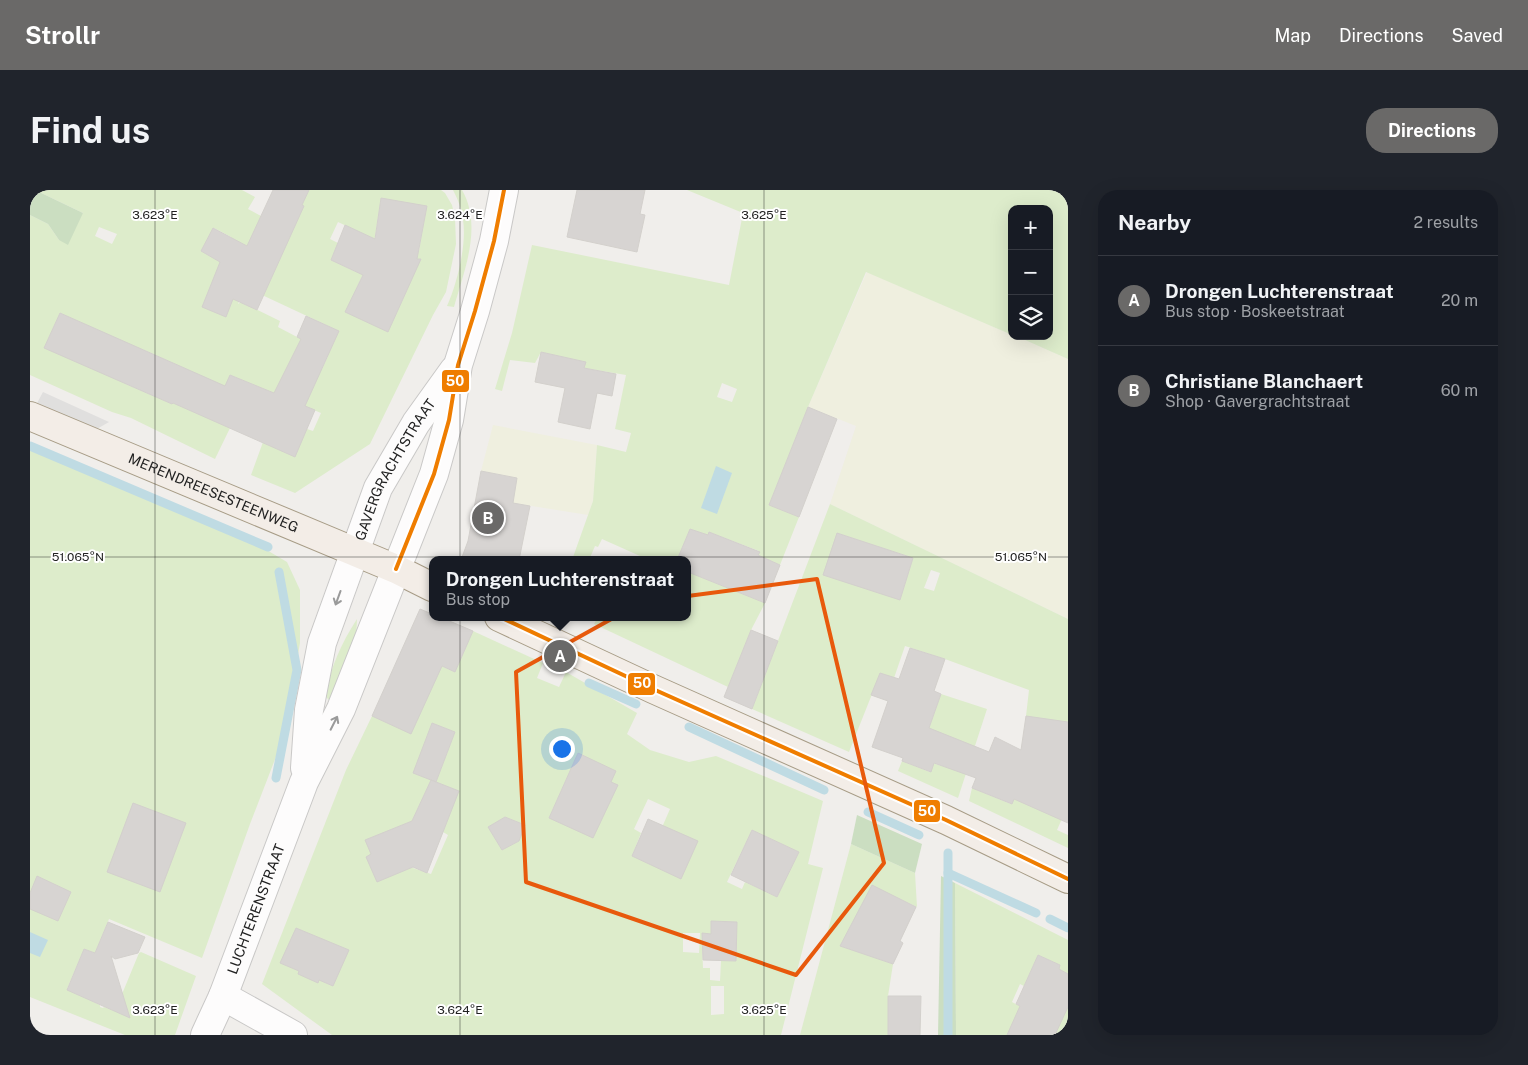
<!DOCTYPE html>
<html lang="en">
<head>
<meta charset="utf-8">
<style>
	:root { --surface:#171b24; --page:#20242c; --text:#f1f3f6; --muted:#9ea1a6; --line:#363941; --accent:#6a6968 }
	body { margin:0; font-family:"Public Sans",sans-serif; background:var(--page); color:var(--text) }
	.controls { position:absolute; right:15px; top:15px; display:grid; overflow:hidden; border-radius:10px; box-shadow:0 5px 20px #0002 }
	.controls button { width:45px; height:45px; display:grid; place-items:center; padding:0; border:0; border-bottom:1px solid var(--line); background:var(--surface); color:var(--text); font:25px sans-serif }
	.you { position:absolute; left:531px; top:558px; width:18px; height:18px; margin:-12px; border:4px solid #fff; border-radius:50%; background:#1a73e8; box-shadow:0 0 0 8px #1a73e833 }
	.badge { display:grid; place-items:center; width:32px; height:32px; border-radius:50%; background:var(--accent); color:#fff; font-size:16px; font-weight:700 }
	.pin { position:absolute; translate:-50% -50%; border:2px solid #fff; box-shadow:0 1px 5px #0006 }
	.popup { position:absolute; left:399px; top:366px; width:262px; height:65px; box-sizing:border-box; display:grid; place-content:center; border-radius:10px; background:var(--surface); filter:drop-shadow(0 1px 4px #0005); font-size:16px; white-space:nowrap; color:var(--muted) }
	.popup b { font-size:19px; color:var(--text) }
	.popup::after { content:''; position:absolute; left:50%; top:100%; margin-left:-10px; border:10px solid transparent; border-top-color:var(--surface) }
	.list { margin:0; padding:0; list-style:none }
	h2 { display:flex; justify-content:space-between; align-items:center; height:65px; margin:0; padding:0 20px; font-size:21px }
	h2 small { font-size:16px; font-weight:400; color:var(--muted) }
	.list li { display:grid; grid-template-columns:32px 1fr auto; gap:15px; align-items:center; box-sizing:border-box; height:90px; padding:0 20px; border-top:1px solid var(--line) }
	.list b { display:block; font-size:19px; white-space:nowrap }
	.list p { margin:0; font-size:16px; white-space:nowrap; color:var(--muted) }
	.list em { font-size:16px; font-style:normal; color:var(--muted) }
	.icon { flex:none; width:28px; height:28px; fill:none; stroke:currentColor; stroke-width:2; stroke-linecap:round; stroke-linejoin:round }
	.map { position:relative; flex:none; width:1038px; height:845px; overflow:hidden; border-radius:20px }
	header { display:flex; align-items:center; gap:30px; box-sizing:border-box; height:70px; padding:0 25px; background:var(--accent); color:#fff }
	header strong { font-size:24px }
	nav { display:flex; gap:28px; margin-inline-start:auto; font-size:18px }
	.intro { display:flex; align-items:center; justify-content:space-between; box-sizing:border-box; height:120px; padding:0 30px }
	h1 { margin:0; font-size:35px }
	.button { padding:12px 22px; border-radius:20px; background:var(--accent); color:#fff; font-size:18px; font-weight:700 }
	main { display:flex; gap:30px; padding:0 30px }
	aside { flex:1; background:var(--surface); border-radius:20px; box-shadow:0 5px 20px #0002 }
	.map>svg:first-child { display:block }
	.farmland { fill:#efefdf }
	.grass { fill:#ddeccb; fill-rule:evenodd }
	.forest { fill:#cbdec1 }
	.parking { fill:#e0dfde }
	.water { fill:#bfdbe3 }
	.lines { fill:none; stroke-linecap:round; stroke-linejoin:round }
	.stream { stroke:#bfdbe3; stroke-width:9 }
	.building { fill:#d7d4d2; stroke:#d3d0cc }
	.minor-casing { stroke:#c9c8c7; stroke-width:30 }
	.major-casing { stroke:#a79c86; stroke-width:30 }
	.minor { stroke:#fdfcfc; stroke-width:28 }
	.major { stroke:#f3ede7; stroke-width:28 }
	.bus-1-casing { stroke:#fff; stroke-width:8 }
	.bus-1 { stroke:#ef7d00; stroke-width:4 }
	.oneway { stroke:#9a9a9a }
	.marked { fill:none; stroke:#e8590c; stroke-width:4; stroke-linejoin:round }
	.ticks { fill:none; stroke:#222; stroke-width:1; stroke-opacity:0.45 }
	.labels { text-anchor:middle; stroke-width:4; stroke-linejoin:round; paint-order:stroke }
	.street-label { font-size:14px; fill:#222; stroke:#fff }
	.ticks-label { font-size:12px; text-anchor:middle; fill:#222; stroke:#fff; stroke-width:4; stroke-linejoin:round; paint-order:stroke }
	.line-badge { stroke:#fff; stroke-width:2 }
	.badge-label { font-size:14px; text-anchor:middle; font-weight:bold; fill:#fff }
</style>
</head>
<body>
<header>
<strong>Strollr</strong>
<nav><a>Map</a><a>Directions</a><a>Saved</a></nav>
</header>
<div class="intro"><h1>Find us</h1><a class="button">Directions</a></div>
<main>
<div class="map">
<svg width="1038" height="845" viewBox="0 0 1038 845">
	<rect width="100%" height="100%" fill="#f0eeeb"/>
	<!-- farmland -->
	<g class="farmland">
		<path d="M837,82l145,63v1h4l52,23v260l-238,-115 26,-78 -48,-19z"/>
		<path d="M463,235l104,20 -4,56 -5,14 -75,-12 4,-25 -36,-7z"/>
	</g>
	<!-- grass -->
	<g class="grass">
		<path d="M5,0h207l13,7 -7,12 13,7 35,1 13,-27h132l4,3 7,12 3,13 1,26 -10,48 -13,23 -63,129 -75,49 -44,-18 12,-33 44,-13 6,2 8,-18 -91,-38v53l-15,31 -84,-41 -19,-6 -82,-37v-160l18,9 11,16 24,-27zM351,9l45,8 -7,44 -29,-4 -16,-4zM308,32l34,16 -16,34 -25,-12 7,-17 -8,-4zM69,37l18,7 -5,10 -17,-8zM184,38l17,9 -13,23 -17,-9zM345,81l33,17 -20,43 -28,-29 -8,-4 11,-24zM215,97l94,44 -10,20 -32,-14 -19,-10 2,-6 -39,-19 -3,2zM30,123l44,20 -60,15zM269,153l29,13 -6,13 -21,-10zM112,159l44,20 -14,35 -46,-20z"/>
		<path d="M423,0h9c21,36 2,81 -8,117l-7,-1c10,-22 20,-62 16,-86 -1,-11 -5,-20 -10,-30z"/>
		<path d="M657,0h381v169l-52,-23h33v-127h-37v126l-146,-63 -58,135 -39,98 30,12 -19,48 -22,-10 1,-4 -50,-19 -1,3 -18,-6 -13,31h-38l1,-4 -38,-17 -4,8 -3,-1 -6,14h-17l21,-59 4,-56 29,7 5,-19 -16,-4 11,-54 -42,-7 1,-6 -44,-10 -6,11 -25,-3 -8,31 -7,-2 17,-56 20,-88 197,40 14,-72zM692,193l15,6 -5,13 -15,-5z"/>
		<path d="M0,255l223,97 34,20 13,28v53l-16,93 -34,88 -48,134 -93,-39 -14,34 -11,-4 -17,40 33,16v2l3,1 1,-1 11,4 24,-58 2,-1 55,24 -21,59h-50l-95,-38z"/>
		<path d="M800,314l238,115v186l-11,25 11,5v13l-99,-47 3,-13 39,16 3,-5 21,9 10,-57 -19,-35 3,-26 -84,-31 -40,-13 -11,32 -14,-4 -31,78 -97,-43zM807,343l76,25 -13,42zM901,380l9,3 -6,18 -10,-3z"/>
		<path d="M658,382l77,31 -14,27 -23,57 -134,-63 4,-7h90z"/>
		<path d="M327,429l-1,20 -21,60 -6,1 -4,-4c6,-30 16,-52 32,-77z"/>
		<path d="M443,441l70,32 -6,15 22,9 7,-15 71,41 -10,21 23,16 39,12 27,-6 107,45 -15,63 15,4 -42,167h-449l-70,-51 84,-214 26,-54 31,14 38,-64 14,6zM402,533l23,9 -19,50 22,9 -15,41 5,3 -17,39 -60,-20 -5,-14 46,-19 19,-41 -17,-7zM548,563l26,43 -11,41 -44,-19zM618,609l22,10 -7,16 18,53 -49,-22 9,-23 -7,-4zM475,627l20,8 -6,16 -17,9 -14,-23zM722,640l47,22 -22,45 -32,-15 -3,7 -15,-7zM681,731l26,1 -1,39h-15l-1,20 -10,-1v-12h-7l-1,-23 9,-1zM266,738l52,22 -15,36 -14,-6 -21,-6 1,-3 -18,-8zM653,743h17l-1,20 -16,-1zM681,796h13v28l-13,1z"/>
		<path d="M911,504l46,15 -29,89 -60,-27 4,-10 28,11 2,-9 17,5 -20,-40z"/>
		<path d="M821,654l64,29 2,34 -45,-21 -32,60 53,18 -5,32v39h-88z"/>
		<path d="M925,693l113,57v34l-9,-5 1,-4 -22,-10 -14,31 -4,-2 -8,18 21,11 35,-6v28h-112z"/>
	</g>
	<!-- forest -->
	<g class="forest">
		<path d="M0,0h5l48,23 -15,32 -9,-5 -11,-16 -18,-9z"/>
		<path d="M827,625l65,29 -7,29 -64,-29z"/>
		<path d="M911,686l14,7 1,152h-18z"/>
	</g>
	<!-- parking -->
	<path class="parking" d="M13,202l66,30 -14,8 -60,-23z"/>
	<!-- water -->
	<g class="water">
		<path d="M686,276l16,7 -15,41 -16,-6z"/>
		<path d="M0,742l18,8 -8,17 -10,-4z"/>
	</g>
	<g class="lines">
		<!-- stream -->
		<g class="stream">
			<path d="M0,256l238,101"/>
			<path d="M559,493l47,21"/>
			<path d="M659,537l135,63"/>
			<path d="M246,588l21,-108 -18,-98"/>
			<path d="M838,622l51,23"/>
			<path d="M918,683l88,40"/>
			<path d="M1020,729l18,9"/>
			<path d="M918,845v-182"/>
		</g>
	</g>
	<!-- building -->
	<g class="building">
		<path d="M243,0h36l-7,15 2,1 -47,104 -24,-11 -7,18 -24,-10 18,-45 -19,-11 12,-23 34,18z"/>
		<path d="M547,0h68l-5,24 5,1 -8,37 -70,-15z"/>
		<path d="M351,8l46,8 -10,53h4l-33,73 -43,-20 18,-37 -32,-15 14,-35 30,14z"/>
		<path d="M30,123l165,73 5,-11 44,18 27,-54 -4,-2 9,-21 33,15 -34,75 10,4 -20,47 -122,-54 -1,1 -128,-56z"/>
		<path d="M511,162l45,10 -2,6 32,6 -4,22 -15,-3 -7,36 -32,-7 7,-34 -30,-6z"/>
		<path d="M778,217l29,12 -38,98 -30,-12z"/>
		<path d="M451,281l36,7 -4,25 17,3 -11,54h-58l7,-19z"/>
		<path d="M660,339l18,6 1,-3 51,20 -2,3 22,10 -15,38 -77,-31v-12h-11z"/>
		<path d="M807,343l76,25 -13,42 -77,-25z"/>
		<path d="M390,419l12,5v3h8l33,14 -18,41 -13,-6 -31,68 -39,-18z"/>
		<path d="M721,440l27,11 -26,68 -28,-12z"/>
		<path d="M880,458l35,11 -11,32 7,3 -12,34 60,24 6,-15 26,13 5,-34 42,6v101l-54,-24 -2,5 -40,-16 4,-10 -42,-15 -3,9 -29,-11 1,-3 -31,-11 16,-46 -17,-6 9,-22 19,6z"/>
		<path d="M402,533l23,9 -19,50 -23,-9z"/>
		<path d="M548,563l38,18 -5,11 7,3 -25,53 -44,-20z"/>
		<path d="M401,590l28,11 -32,82 -14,-6 -36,15 -11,-25 5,-3 -6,-14 47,-19z"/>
		<path d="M103,613l53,20 -26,69 -53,-20z"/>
		<path d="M475,627l20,8 -6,16 -17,9 -14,-23z"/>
		<path d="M618,629l50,22 -17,38 -49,-23z"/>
		<path d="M722,640l47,22 -22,45 -46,-22z"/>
		<path d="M7,686l34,16 -13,29 -28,-12v-16z"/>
		<path d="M842,695l44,22 -16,34 3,2 -10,21 -53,-18z"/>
		<path d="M681,731l26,1 -1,39 -33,-1 -1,-27 9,1z"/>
		<path d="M78,732l37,15 -7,16 -23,6 -4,-3 19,62 -63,-28 17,-41 11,4z"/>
		<path d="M266,738l53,22 -16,36 -14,-6 -1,3 -20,-9 1,-3 -19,-8z"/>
		<path d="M1008,765l22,10 -1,4 9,5v33l-13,28h-48l13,-29 -4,-2z"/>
		<path d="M858,806h33l-1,39h-32z"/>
	</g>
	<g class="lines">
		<!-- minor casing -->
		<g class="minor-casing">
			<g id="minor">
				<path id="s1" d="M275,578l4,-58 13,-67 56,-155 38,-65 38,-53"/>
				<path d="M193,806l70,39"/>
				<path id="s2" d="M175,845l18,-39 81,-214 37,-73 93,-235 15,-54 9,-55 17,-54 19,-70 10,-51"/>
			</g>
		</g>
		<!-- major casing -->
		<g class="major-casing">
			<g id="major">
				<path id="s3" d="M0,226l366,153 36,18"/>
				<path d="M469,427l154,72 293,131 122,59"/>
			</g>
		</g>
		<!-- minor -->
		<use href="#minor" class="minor"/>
		<!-- major -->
		<use href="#major" class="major"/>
		<!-- bus-1 casing -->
		<g class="bus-1-casing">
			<g id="bus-1">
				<path d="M366,379l38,-95 15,-54 9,-55 17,-54 19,-70 10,-51"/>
				<path d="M470,427l153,72 293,131 122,59"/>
			</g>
		</g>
		<!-- bus-1 -->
		<use href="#bus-1" class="bus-1"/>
	</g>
	<!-- one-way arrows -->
	<defs><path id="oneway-shaft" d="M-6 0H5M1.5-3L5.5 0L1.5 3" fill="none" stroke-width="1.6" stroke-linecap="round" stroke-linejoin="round" transform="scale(1.25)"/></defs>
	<g class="oneway">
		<use href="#oneway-shaft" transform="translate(308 408) rotate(110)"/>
		<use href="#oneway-shaft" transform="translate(304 533) rotate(-63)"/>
	</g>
	<!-- marked area -->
	<path class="marked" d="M787,389l67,284 -88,112 -270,-93 -10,-210 126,-70z"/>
	<!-- ticks -->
	<path class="ticks" d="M125,0v845M430,0v845M734,0v845M0,367h1038"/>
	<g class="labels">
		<!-- street labels -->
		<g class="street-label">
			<text dy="5" stroke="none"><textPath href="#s1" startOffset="315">GAVERGRACHTSTRAAT</textPath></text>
			<text dy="5" stroke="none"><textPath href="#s3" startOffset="199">MERENDREESESTEENWEG</textPath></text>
			<text dy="5" stroke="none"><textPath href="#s2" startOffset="136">LUCHTERENSTRAAT</textPath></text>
		</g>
	</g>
	<g class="ticks-label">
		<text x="125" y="29">3.623°E</text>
		<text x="430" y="29">3.624°E</text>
		<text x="734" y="29">3.625°E</text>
		<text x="48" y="371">51.065°N</text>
		<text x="991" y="371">51.065°N</text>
		<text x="125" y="824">3.623°E</text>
		<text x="430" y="824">3.624°E</text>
		<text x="734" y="824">3.625°E</text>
	</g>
	<g class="line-badge">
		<rect x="411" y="179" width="29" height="24" rx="5" fill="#ef7d00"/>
		<rect x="597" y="482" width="29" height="24" rx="5" fill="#ef7d00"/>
		<rect x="883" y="609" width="28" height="24" rx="5" fill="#ef7d00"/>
	</g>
	<g class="badge-label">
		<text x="425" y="196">50</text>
		<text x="612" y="498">50</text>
		<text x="897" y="626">50</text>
	</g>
</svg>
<div class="controls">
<button>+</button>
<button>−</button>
<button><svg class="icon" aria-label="layers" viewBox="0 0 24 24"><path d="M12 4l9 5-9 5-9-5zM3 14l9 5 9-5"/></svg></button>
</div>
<div class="you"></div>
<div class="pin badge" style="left:530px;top:466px">A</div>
<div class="popup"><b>Drongen Luchterenstraat</b>Bus stop</div>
<div class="pin badge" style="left:458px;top:328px">B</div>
</div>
<aside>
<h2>Nearby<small>2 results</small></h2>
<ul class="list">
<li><span class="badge">A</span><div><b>Drongen Luchterenstraat</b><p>Bus stop · Boskeetstraat</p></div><em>20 m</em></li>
<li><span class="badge">B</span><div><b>Christiane Blanchaert</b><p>Shop · Gavergrachtstraat</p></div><em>60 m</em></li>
</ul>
</aside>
</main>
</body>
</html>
